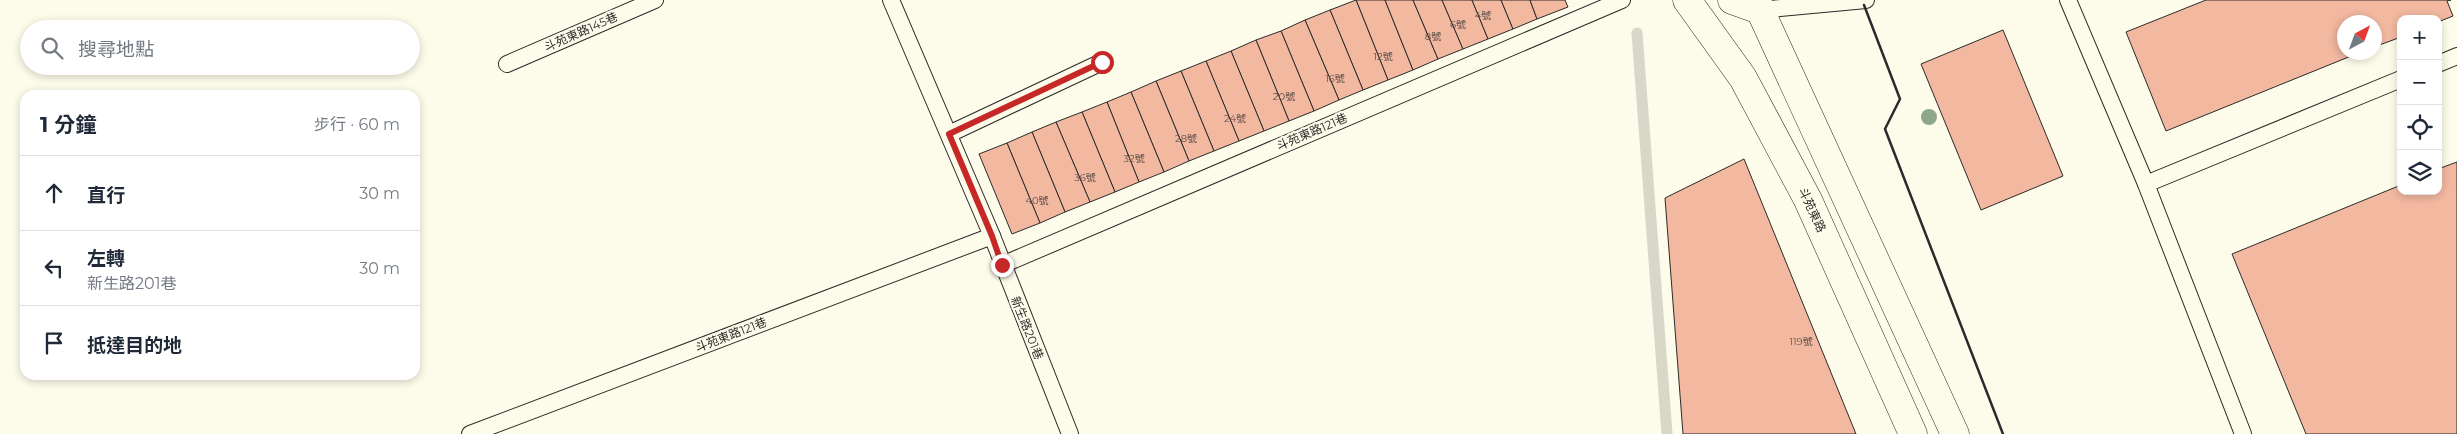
<!DOCTYPE html>
<html lang="zh-TW">
<head>
<meta charset="utf-8">
<style>
	:root { --surface:#fff; --page:#f6f6f7; --text:#1f2937; --muted:#747a83; --line:#e0e1e3 }
	body { margin:0; font-family:Montserrat,"Noto Sans TC",sans-serif; background:var(--page); color:var(--text) }
	.controls { position:absolute; right:15px; top:15px; display:grid; overflow:hidden; border-radius:10px; box-shadow:0 2px 8px #0003 }
	.controls button { width:45px; height:45px; display:grid; place-items:center; padding:0; border:0; border-bottom:1px solid var(--line); background:var(--surface); color:var(--text); font:25px sans-serif }
	.compass { position:absolute; left:2337px; top:15px; width:45px; height:45px; border-radius:50%; background:var(--surface); box-shadow:0 2px 8px #0003; rotate:41deg }
	.stop { position:absolute; width:15px; height:15px; margin:-11px; border:4px solid #c62828; border-radius:50%; background:#fff }
	.stop.end { background:#c62828; border-color:#fff; box-shadow:0 1px 5px #0008 }
	.list { margin:0; padding:0; list-style:none }
	h2 { display:flex; justify-content:space-between; align-items:center; height:65px; margin:0; padding:0 20px; font-size:21px }
	h2 small { font-size:16px; font-weight:400; color:var(--muted) }
	.list li { display:grid; grid-template-columns:32px 1fr auto; gap:15px; align-items:center; box-sizing:border-box; height:75px; padding:0 20px; border-top:1px solid var(--line) }
	.list b { display:block; font-size:19px; white-space:nowrap }
	.list p { margin:0; font-size:16px; white-space:nowrap; color:var(--muted) }
	.list em { font-size:16px; font-style:normal; color:var(--muted) }
	.icon { flex:none; width:28px; height:28px; fill:none; stroke:currentColor; stroke-width:2; stroke-linecap:round; stroke-linejoin:round }
	.map { position:relative; flex:none; width:2457px; height:434px; overflow:hidden }
	.search { position:absolute; background:var(--surface); box-shadow:0 2px 8px #0003; left:20px; top:20px; width:400px; height:55px; display:flex; align-items:center; gap:12px; box-sizing:border-box; padding:0 18px; border-radius:28px; color:var(--muted); font-size:19px }
	.panel { position:absolute; background:var(--surface); box-shadow:0 2px 8px #0003; left:20px; top:90px; width:400px; height:290px; border-radius:15px }
	.map>svg:first-child { display:block }
	.lines { fill:none; stroke-linecap:round; stroke-linejoin:round }
	.stream { stroke:#d8d7c9; stroke-width:11 }
	.building { fill:#f2b8a0; stroke:#2b2b2b }
	.lane-casing { stroke:#2b2b2b; stroke-width:18 }
	.street-casing { stroke:#2b2b2b; stroke-width:29 }
	.secondary-casing { stroke:#2b2b2b; stroke-width:29 }
	.lane { stroke:#fdfbea; stroke-width:16 }
	.street { stroke:#fdfbea; stroke-width:28 }
	.secondary { stroke:#fdfbea; stroke-width:28 }
	.wall { stroke:#2b2b2b; stroke-width:2.5 }
	.tree { fill:#8ea78a }
	.route { stroke:#c62828; stroke-width:6 }
	.labels { text-anchor:middle; stroke-width:4; stroke-linejoin:round; paint-order:stroke }
	.number-label { font-size:10px; fill:#5d4e48 }
	.street-label { font-size:12px; fill:#2b2b2b; stroke:#fdfbea }
</style>
</head>
<body>
<div class="map">
<svg width="2457" height="434" viewBox="0 0 2457 434">
	<rect width="100%" height="100%" fill="#fdfbea"/>
	<g class="lines">
		<!-- stream -->
		<path class="stream" d="M1637,33l30,401"/>
	</g>
	<!-- building -->
	<g class="building">
		<path d="M1356,0h29l28,70 -25,10z"/>
		<path d="M1356,0l32,80 -25,10 -33,-80z"/>
		<path d="M1385,0h28l25,59 -25,11z"/>
		<path d="M1413,0h29l21,49 -25,10z"/>
		<path d="M1442,0h30l16,39 -25,10z"/>
		<path d="M1472,0h29l12,29 -25,10z"/>
		<path d="M1501,0h29l7,19 -24,10z"/>
		<path d="M1530,0h35l3,7 -31,12z"/>
		<path d="M2206,0h245l-4,1 6,15 -15,6v-3h-37v18l-27,10v-25h-30v30h17l-195,79 -40,-99z"/>
		<path d="M1330,10l33,80 -24,10 -34,-80z"/>
		<path d="M1305,20l34,80 -25,11 -33,-80z"/>
		<path d="M2003,30l60,146 -82,34 -60,-146z"/>
		<path d="M1281,31l33,80 -25,10 -33,-81z"/>
		<path d="M1256,40l33,81 -25,10 -33,-80z"/>
		<path d="M1231,51l33,80 -25,10 -33,-80z"/>
		<path d="M1206,61l33,80 -25,10 -33,-80z"/>
		<path d="M1181,71l33,80 -25,10 -33,-80z"/>
		<path d="M1156,81l33,80 -25,11 -33,-80z"/>
		<path d="M1131,92l33,80 -25,10 -32,-80z"/>
		<path d="M1107,102l32,80 -24,10 -33,-80z"/>
		<path d="M1082,112l33,80 -25,10 -34,-80z"/>
		<path d="M1056,122l34,80 -25,10 -33,-80z"/>
		<path d="M1032,132l33,80 -25,11 -33,-80z"/>
		<path d="M1007,143l33,80 -28,11 -33,-80z"/>
		<path d="M1744,159l112,275h-173l-18,-236z"/>
		<path d="M2457,162v272h-151l-74,-180 169,-69v6h37v-22z"/>
	</g>
	<g class="lines">
		<!-- lane casing -->
		<g class="lane-casing">
			<g id="lane">
				<path d="M891,0l101,236 78,198"/>
				<path d="M2068,0l78,184 97,250"/>
				<path d="M1760,10l106,-10"/>
				<path d="M507,64l148,-64"/>
				<path d="M2438,64l19,-8"/>
				<path d="M949,134l153,-72"/>
				<path d="M2146,184l255,-105"/>
				<path d="M1002,265l620,-265"/>
				<path d="M470,434l522,-198"/>
			</g>
		</g>
		<!-- street casing -->
		<g class="street-casing">
			<path id="street" d="M1732,0l28,10 -3,-10"/>
		</g>
		<!-- secondary casing -->
		<g class="secondary-casing">
			<g id="secondary">
				<path d="M1687,0l56,78 65,122 105,234"/>
				<path d="M1752,0l8,10 195,424"/>
			</g>
		</g>
		<!-- lane -->
		<use href="#lane" class="lane"/>
		<!-- street -->
		<use href="#street" class="street"/>
		<!-- secondary -->
		<use href="#secondary" class="secondary"/>
		<!-- wall -->
		<path class="wall" d="M1864,5l36,94 -15,30 118,305"/>
	</g>
	<!-- trees -->
	<circle class="tree" cx="1929" cy="117" r="8"/>
	<g class="lines">
		<!-- route -->
		<path class="route" d="M1002,265l-10,-29 -43,-102 153,-72"/>
	</g>
	<g class="labels">
		<!-- number labels -->
		<g class="number-label">
			<text x="1483" y="19">4號</text>
			<text x="1458" y="28">6號</text>
			<text x="1433" y="40">8號</text>
			<text x="1383" y="60">12號</text>
			<text x="1335" y="82">16號</text>
			<text x="1284" y="100">20號</text>
			<text x="1235" y="122">24號</text>
			<text x="1186" y="142">28號</text>
			<text x="1134" y="162">32號</text>
			<text x="1085" y="181">36號</text>
			<text x="1037" y="204">40號</text>
			<text x="1801" y="345">119號</text>
		</g>
		<!-- street labels -->
		<g class="street-label">
			<text transform="translate(581 32) rotate(-24)" y="4">斗苑東路145巷</text>
			<text transform="translate(1312 132) rotate(-23)" y="4">斗苑東路121巷</text>
			<text transform="translate(1812 210) rotate(65)" y="4">斗苑東路</text>
			<text transform="translate(1027 328) rotate(68)" y="4">新生路201巷</text>
			<text transform="translate(731 335) rotate(-21)" y="4">斗苑東路121巷</text>
		</g>
	</g>
</svg>
<div class="controls">
<button>+</button>
<button>−</button>
<button><svg class="icon" aria-label="locate" viewBox="0 0 24 24"><circle cx="12" cy="12" r="6"/><path d="M12 2v4M12 18v4M2 12h4M18 12h4"/></svg></button>
<button><svg class="icon" aria-label="layers" viewBox="0 0 24 24"><path d="M12 4l9 5-9 5-9-5zM3 14l9 5 9-5"/></svg></button>
</div>
<svg class="compass" viewBox="-18 -18 36 36"><path d="M0-13l5 13h-10z" fill="#e53935"/><path d="M0 13l5-13h-10z" fill="#747a83"/></svg>
<div class="stop" style="left:1102px;top:62px"></div>
<div class="stop end" style="left:1002px;top:265px"></div>
<div class="search"><svg class="icon" aria-label="search" viewBox="0 0 24 24"><circle cx="10" cy="10" r="6"/><path d="M15 15l6 6"/></svg>搜尋地點</div>
<section class="panel">
<h2>1 分鐘<small>步行 · 60 m</small></h2>
<ul class="list">
<li><svg class="icon" aria-label="ahead" viewBox="0 0 24 24"><path d="M12 20V5M6 11l6-6 6 6"/></svg><div><b>直行</b></div><em>30 m</em></li>
<li><svg class="icon" aria-label="left" viewBox="0 0 24 24"><path d="M17 20v-9H6M10 6l-5 5 5 5"/></svg><div><b>左轉</b><p>新生路201巷</p></div><em>30 m</em></li>
<li><svg class="icon" aria-label="arrive" viewBox="0 0 24 24"><path d="M6 21V4h12l-3 4 3 4H6"/></svg><div><b>抵達目的地</b></div></li>
</ul>
</section>
</div>
</body>
</html>
